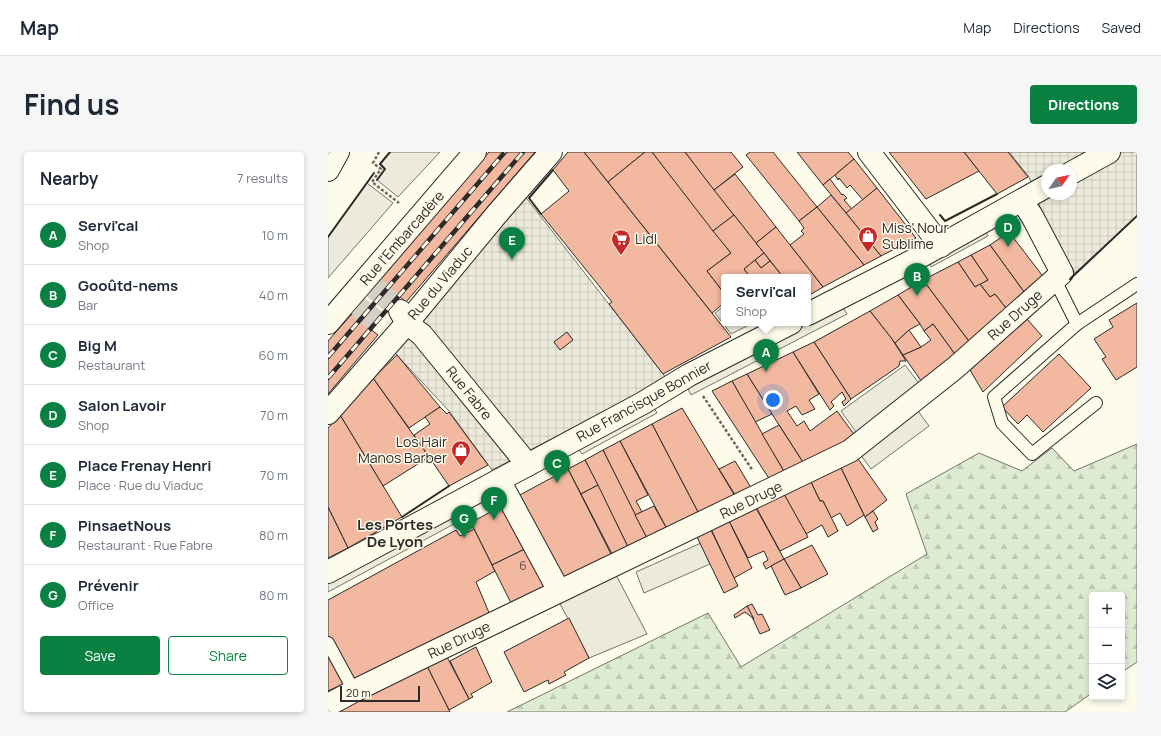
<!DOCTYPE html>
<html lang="en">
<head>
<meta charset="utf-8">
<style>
	:root { --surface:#fff; --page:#f6f6f7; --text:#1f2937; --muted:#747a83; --line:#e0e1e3; --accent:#0b8043 }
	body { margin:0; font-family:Manrope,sans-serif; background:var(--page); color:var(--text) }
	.controls { position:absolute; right:12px; bottom:12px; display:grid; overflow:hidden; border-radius:4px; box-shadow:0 2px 6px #0003 }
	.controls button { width:36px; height:36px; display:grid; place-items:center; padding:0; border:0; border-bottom:1px solid var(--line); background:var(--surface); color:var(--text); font:20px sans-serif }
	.compass { position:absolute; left:713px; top:12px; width:36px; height:36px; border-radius:50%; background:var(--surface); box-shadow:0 2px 6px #0003; rotate:56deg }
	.scale { position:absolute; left:12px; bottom:10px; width:80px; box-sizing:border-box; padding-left:4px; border:2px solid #2b2b2b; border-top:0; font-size:11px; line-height:14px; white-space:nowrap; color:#2b2b2b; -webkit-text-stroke:3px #fdfbea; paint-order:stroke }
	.you { position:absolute; left:445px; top:248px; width:14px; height:14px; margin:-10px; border:3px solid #fff; border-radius:50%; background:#1a73e8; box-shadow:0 0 0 6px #1a73e833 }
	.badge { display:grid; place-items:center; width:26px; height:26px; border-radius:50%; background:var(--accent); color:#fff; font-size:13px; font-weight:700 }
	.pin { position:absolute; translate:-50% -33px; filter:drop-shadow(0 1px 2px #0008) }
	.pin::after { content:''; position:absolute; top:21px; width:14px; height:12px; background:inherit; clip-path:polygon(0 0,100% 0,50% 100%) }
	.popup { position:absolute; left:393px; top:122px; width:90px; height:52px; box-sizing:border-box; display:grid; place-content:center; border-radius:4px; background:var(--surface); filter:drop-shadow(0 1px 3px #0005); font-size:13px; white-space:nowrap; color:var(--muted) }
	.popup b { font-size:15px; color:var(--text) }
	.popup::after { content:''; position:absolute; left:50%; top:100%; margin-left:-8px; border:8px solid transparent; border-top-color:var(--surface) }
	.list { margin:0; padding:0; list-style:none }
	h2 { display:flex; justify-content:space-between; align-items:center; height:52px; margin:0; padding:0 16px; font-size:17px }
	h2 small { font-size:13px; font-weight:400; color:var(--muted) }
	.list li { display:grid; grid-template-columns:26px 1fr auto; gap:12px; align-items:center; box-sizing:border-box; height:60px; padding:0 16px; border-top:1px solid var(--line) }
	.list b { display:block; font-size:15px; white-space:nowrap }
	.list p { margin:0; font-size:13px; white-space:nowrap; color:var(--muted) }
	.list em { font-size:13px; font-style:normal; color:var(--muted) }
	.actions { display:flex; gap:8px; padding:12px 16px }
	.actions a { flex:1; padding:9px 0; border:1px solid var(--accent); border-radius:4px; text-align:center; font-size:14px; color:var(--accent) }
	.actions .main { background:var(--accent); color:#fff }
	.icon { flex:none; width:22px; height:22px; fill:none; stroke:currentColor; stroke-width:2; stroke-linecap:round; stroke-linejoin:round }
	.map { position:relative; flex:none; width:809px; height:560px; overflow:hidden; border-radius:4px }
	header { display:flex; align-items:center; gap:24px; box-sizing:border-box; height:56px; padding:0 20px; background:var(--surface); border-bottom:1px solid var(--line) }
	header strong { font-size:19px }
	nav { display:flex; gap:22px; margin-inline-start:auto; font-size:14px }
	.intro { display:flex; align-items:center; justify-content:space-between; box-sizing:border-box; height:96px; padding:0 24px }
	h1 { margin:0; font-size:28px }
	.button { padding:10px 18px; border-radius:4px; background:var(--accent); color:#fff; font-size:14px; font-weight:700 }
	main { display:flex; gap:24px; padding:0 24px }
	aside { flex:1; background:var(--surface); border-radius:4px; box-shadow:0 2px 6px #0003 }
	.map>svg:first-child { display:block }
	.forest { fill:url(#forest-firs); stroke:#74746e }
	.parking { fill:#eceadb; stroke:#74746e }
	.plaza { fill:url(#plaza-grid); stroke:#74746e; fill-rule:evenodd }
	.building { fill:#f2b8a0; stroke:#2b2b2b }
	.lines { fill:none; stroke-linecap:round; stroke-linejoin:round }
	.minor-tunnel { stroke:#d3d1c4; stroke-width:22; stroke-dasharray:22 11; stroke-linecap:butt }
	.service-casing { stroke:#2b2b2b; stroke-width:14 }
	.minor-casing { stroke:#2b2b2b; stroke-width:24 }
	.tertiary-casing { stroke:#2b2b2b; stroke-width:24 }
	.primary-casing { stroke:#2b2b2b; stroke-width:24 }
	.path { stroke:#6a6964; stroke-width:2.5; stroke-dasharray:3 2; stroke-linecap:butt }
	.service { stroke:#fdfbea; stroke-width:12 }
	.minor { stroke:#fdfbea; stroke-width:22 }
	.tertiary { stroke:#fdfbea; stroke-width:22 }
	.primary { stroke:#fdfbea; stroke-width:22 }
	.rail-casing { stroke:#2b2b2b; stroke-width:4.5 }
	.rail { stroke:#fdfbea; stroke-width:3; stroke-dasharray:9; stroke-linecap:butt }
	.wall { stroke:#2b2b2b; stroke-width:2 }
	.labels { text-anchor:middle; stroke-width:3; stroke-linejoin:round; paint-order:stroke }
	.number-label { font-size:12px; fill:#5d4e48 }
	.poi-label { font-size:14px; fill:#2b2b2b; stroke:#fdfbea; text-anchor:start }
	.street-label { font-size:14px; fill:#2b2b2b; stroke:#fdfbea }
	.neighbourhood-label { font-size:15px; font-weight:bold; fill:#2b2b2b; stroke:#fdfbea }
</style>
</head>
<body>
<header>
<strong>Map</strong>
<nav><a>Map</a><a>Directions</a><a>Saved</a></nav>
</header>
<div class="intro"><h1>Find us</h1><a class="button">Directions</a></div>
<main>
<aside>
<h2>Nearby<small>7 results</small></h2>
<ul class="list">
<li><span class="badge">A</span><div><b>Servi'cal</b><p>Shop</p></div><em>10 m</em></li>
<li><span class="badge">B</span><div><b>Gooûtd-nems</b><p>Bar</p></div><em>40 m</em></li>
<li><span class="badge">C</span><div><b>Big M</b><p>Restaurant</p></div><em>60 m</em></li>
<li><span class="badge">D</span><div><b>Salon Lavoir</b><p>Shop</p></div><em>70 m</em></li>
<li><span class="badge">E</span><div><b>Place Frenay Henri</b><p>Place · Rue du Viaduc</p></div><em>70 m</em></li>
<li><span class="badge">F</span><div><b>PinsaetNous</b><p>Restaurant · Rue Fabre</p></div><em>80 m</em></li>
<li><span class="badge">G</span><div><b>Prévenir</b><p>Office</p></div><em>80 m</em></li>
</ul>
<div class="actions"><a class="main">Save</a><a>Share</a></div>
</aside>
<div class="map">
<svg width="809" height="560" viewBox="0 0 809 560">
	<defs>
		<pattern id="forest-firs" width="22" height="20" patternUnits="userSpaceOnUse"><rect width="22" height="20" fill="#deebd1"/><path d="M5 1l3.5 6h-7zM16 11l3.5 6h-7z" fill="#bfcab4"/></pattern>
		<pattern id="plaza-grid" width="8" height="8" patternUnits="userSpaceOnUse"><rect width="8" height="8" fill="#eceadb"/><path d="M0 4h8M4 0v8" fill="none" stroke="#cbc9bc"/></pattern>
	</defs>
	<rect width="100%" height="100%" fill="#fdfbea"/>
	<!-- forest -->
	<path class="forest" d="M809,292v218l-15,10v-77h-30v98l-27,19h-558l201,-99 33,54 186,-113 -21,-60 73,-41 43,18 30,-23 22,23z"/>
	<!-- parking -->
	<g class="parking">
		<path d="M62,0h50l-42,45 -21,-17 8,-11 -5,-5z"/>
		<path d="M39,31l26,20 -65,75v-41z"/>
		<path d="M657,78l3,6 -57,31 -3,-7z"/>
		<path d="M396,154v17h29l-22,11 -16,-21z"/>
		<path d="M514,154l5,8 -156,81 -4,-8z"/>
		<path d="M577,213l16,21 -63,49 -17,-24z"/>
		<path d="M325,254l4,7 -75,41 -5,-7z"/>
		<path d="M590,259l11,15 -58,43 -11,-15z"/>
		<path d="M132,357l5,9 -137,74v-11z"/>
		<path d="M373,391l9,21 -66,29 -8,-21z"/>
		<path d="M287,421l32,61 -58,24 -30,-56z"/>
	</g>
	<!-- plaza -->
	<g class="plaza">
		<path d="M681,0h128v64l-62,57 -31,-55 -15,-41zM719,18h24v24h-24z"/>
		<path d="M186,30l153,197 -175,91 -43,-59 -67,-72z"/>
	</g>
	<!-- building -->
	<g class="building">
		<path d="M161,0h46l-129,150 -26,-22z"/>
		<path d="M240,0h16l147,185 -68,37 -54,-70 3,-2 -71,-88 28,-23 -16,-21z"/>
		<path d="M256,0h61l-37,30z"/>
		<path d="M317,0h7l79,101 -24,18 17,22v10l-12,10 -104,-131z"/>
		<path d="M324,0h33l49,63 -21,16z"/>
		<path d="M357,0h46l12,15 -29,23z"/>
		<path d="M422,0h23l44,55 -18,14 -53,-66z"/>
		<path d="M469,0h51l6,7 -31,26z"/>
		<path d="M561,0h75l15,19 -53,28z"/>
		<path d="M636,0h44l20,25 -31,17z"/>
		<path d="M526,7l23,29 -14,12 -13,-15 -3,3 -8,-10 -1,2 -3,-5z"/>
		<path d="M407,22l41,53 -20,16 -42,-53z"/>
		<path d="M502,27l12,16 1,-1 4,4 -3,2 8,9 -6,4 -23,-28z"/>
		<path d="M549,36l39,50 -35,18 -35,-43z"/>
		<path d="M503,43l15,18 35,43 -17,9 -47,-58z"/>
		<path d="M489,55l47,58 -41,22 -33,-42 14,-11 -3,-3 3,-3 -5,-7z"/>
		<path d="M406,63l30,38 -20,16 6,8h-26v16l-17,-22 24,-18 -18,-22z"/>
		<path d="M448,75l14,18 33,42 -15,9v-19h-25l-19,-24 -8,-10z"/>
		<path d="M681,80l36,47 -18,17 -37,-51z"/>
		<path d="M662,93l37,51 -18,16 -14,-18 -5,3 -10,-13 8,-4 -17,-25z"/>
		<path d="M436,101l6,8 -9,7 -6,-8z"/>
		<path d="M643,103l17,25 -13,7 -17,-25z"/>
		<path d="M427,108l6,8 9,-7 13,16h-33l-6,-8z"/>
		<path d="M630,110l17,25 5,-3 10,13 5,-3 14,18 -38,32 -48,-64z"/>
		<path d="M595,128l48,64 -14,13 -24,-33 -9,7 -4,-7 -22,-29z"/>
		<path d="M570,143l22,29 -11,6 -14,13 -25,-32z"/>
		<path d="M809,151v64l-21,13 -14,-21 4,-2 -12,-18 19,-12 -4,-7z"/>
		<path d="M542,159l22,28 14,22h-6l-1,5 -48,33 -37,-57z"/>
		<path d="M24,162l26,21 -50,59v-53z"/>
		<path d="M699,167l15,17 -59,56 -13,-22z"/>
		<path d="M605,172l24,33 -33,28 -21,-30 18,-8 10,-7 -7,-9z"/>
		<path d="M581,178l12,17 -18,8 -8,-12z"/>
		<path d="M239,180l6,8 -13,10 -6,-8z"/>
		<path d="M486,190l37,57 -7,7 -2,-4 4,-3 -4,-7 -11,10 3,4 -4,4 -37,-58z"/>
		<path d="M465,200l26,42 -10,6 6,9 -13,6 -6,-9 -9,5 10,15 7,-5 6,10 27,-20 19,26 -50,30 -34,-53 -25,-40z"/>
		<path d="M731,202l32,34 -48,44 -16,-17 -9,9 -16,-17z"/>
		<path d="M69,203l43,52 -31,21 -36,-50z"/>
		<path d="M419,222l25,40 -17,8 -23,-41z"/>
		<path d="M45,226l56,79 -46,29 -43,-71z"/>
		<path d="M404,229l53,92 -15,7 -58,-89z"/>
		<path d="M112,255l7,7 2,-2 39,53 -39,21 -35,-51 16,-11 -5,-7z"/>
		<path d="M354,256l53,88 -36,18 -47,-90z"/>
		<path d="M12,263l62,102 -54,31 -20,-41v-79z"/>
		<path d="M324,272l47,90 -32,15 -47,-88z"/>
		<path d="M451,273l27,42 -19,9 -25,-42z"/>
		<path d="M292,289l28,54 -12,6 6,11 -7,3 -32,-65z"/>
		<path d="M275,298l44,88 -19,9 -43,-87z"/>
		<path d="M528,304l31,44 -22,17 -24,-49z"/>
		<path d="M257,308l13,25 -17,9 -13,-25z"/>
		<path d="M407,309l18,30 -16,7 -18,-29z"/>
		<path d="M513,316l23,47 -17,11 -7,-13 -9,5 -8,-17h-3l-9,-19z"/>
		<path d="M240,317l44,87 -53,23 -41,-83z"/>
		<path d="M483,330l9,19h3l15,30 -10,6 -6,-12 -16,9 -22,-39z"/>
		<path d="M270,333l30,62 -16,7 -31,-60z"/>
		<path d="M456,342l24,43 -28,14 -24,-44z"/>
		<path d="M179,351l22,44 -37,18 -18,-36 -2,-7z"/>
		<path d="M326,354l13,23 -20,9 -12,-23z"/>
		<path d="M0,355l20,41 -20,10z"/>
		<path d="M428,356l28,51 -18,10 -3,-6 5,-3 -4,-9 -16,7 -19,-37z"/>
		<path d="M545,359l5,8 -3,3 3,7 -5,3 -8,-15z"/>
		<path d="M401,369l23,47 -18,10 -23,-49z"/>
		<path d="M382,376l28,58 -14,7 -28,-58z"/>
		<path d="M146,377l21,42 -19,11 14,33 -162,76v-91l128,-70 4,6z"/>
		<path d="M484,393l16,29 -27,14 -17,-29z"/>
		<path d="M201,395l19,39 -36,19 -20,-40z"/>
		<path d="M456,407l17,29 -16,7 -14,-29z"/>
		<path d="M424,452l6,11 4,-1 8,16 -10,4 -13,-28z"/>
		<path d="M419,454l7,13 -9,-7 -10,6 -1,-3z"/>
		<path d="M241,466l20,40 -25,14 2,3 -17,9 -1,-4 -24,12 -20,-40z"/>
		<path d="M148,495l16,35 -21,12 2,3 -4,2 -19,-38z"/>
		<path d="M119,505l22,42 -20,11 -22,-44z"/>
		<path d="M99,514l23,46h-116z"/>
	</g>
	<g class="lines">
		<!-- minor-tunnel -->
		<g class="minor-tunnel">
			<path d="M46,136l26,21"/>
			<path d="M30,155l27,20"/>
		</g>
		<!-- service casing -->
		<g class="service-casing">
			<g id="service">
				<path d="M727,128l22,44"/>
				<path d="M768,251l-64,51 -30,-31 -8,-26 83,-73 60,-40"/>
				<path d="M0,491l26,48"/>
			</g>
		</g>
		<!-- minor casing -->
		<g class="minor-casing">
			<g id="minor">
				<path d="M541,0l72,94"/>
				<path d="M72,159l7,12 15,12 106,130"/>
				<path d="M0,171l147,-171"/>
				<path d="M0,261l79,-90 90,-109 54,-62"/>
				<path d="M171,328l60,111"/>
				<path d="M0,553l26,-14 61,-30 435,-210 105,-83 107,-95 -30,-57 -10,-15"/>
			</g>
		</g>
		<!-- tertiary casing -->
		<g class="tertiary-casing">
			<g id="tertiary">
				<path d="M743,21l38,-21"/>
				<path d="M480,162l108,-55 131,-73"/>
				<path d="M0,420l315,-169 46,-28 102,-52"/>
			</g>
		</g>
		<!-- primary casing -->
		<g class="primary-casing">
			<path id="primary" d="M0,18l10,-18"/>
		</g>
		<!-- path -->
		<g class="path">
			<path d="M51,0l-6,11 8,6 -9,13 27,21"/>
			<path d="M375,244l50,75"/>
		</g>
		<!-- service -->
		<use href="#service" class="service"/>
		<!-- minor -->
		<use href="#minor" class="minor"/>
		<!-- tertiary -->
		<use href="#tertiary" class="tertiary"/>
		<!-- primary -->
		<use href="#primary" class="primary"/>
		<!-- rail casing -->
		<g class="rail-casing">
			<g id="rail">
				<path d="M0,205l177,-205"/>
				<path d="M0,226l195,-226"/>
			</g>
		</g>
		<!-- rail -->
		<use href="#rail" class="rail"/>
		<!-- wall -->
		<g class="wall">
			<path d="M49,28l8,-11 -5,-5 10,-12"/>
			<path d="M213,62l-12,-16 24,-28"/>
			<path d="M612,63l5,6 52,-27"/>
			<path d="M0,85l46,-64"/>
			<path d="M742,127l67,-63"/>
			<path d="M74,365l47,-31"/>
		</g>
	</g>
	<!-- icons -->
	<defs>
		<g id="shop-pin" transform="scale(1)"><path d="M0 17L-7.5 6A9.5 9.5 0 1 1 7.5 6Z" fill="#c62828" stroke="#fdfbea"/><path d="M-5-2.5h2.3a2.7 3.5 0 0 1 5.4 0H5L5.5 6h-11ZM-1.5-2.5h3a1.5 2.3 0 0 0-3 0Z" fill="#fff"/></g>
		<g id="supermarket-pin" transform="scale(1)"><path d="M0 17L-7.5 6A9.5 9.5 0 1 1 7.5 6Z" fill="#c62828" stroke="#fdfbea"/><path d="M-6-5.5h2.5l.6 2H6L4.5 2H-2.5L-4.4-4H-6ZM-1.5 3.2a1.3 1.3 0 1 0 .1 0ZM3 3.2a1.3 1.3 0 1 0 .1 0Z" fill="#fff"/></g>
	</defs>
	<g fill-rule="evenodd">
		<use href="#shop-pin" x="540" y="84"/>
		<use href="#supermarket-pin" x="293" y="87"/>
		<use href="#shop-pin" x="133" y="298"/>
	</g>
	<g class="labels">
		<!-- number labels -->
		<g class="number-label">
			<text x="195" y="418">6</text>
		</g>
		<!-- poi labels -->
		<g class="poi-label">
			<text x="554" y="81">Miss' Nour<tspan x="554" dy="16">Sublime</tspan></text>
			<text x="307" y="92">Lidl</text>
			<text x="119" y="295" text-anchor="end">Los Hair<tspan x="119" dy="16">Manos Barber</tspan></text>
		</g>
		<!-- street labels -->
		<g class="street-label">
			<text transform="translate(74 86) rotate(-49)" y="5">Rue l'Embarcadère</text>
			<text transform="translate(112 131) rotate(-50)" y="5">Rue du Viaduc</text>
			<text transform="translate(687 163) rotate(-42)" y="5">Rue Druge</text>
			<text transform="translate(141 241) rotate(51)" y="5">Rue Fabre</text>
			<text transform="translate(316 249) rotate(-29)" y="5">Rue Francisque Bonnier</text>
			<text transform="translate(423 348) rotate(-26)" y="5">Rue Druge</text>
			<text transform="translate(131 488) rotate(-26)" y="5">Rue Druge</text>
		</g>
		<!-- neighbourhood labels -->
		<g class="neighbourhood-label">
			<text x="67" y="378">Les Portes<tspan x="67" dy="17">De Lyon</tspan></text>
		</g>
	</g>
</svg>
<div class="controls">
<button>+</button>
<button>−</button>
<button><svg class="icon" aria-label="layers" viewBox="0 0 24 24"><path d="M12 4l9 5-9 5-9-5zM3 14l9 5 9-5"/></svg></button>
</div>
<svg class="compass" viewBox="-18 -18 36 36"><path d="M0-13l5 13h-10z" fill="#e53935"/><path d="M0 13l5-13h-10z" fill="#747a83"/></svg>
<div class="scale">20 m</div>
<div class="you"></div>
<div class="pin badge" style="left:438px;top:220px">A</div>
<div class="popup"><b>Servi'cal</b>Shop</div>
<div class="pin badge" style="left:589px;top:144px">B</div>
<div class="pin badge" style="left:229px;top:331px">C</div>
<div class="pin badge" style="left:680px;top:95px">D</div>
<div class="pin badge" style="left:184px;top:108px">E</div>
<div class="pin badge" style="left:166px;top:368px">F</div>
<div class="pin badge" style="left:136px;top:386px">G</div>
</div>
</main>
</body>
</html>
